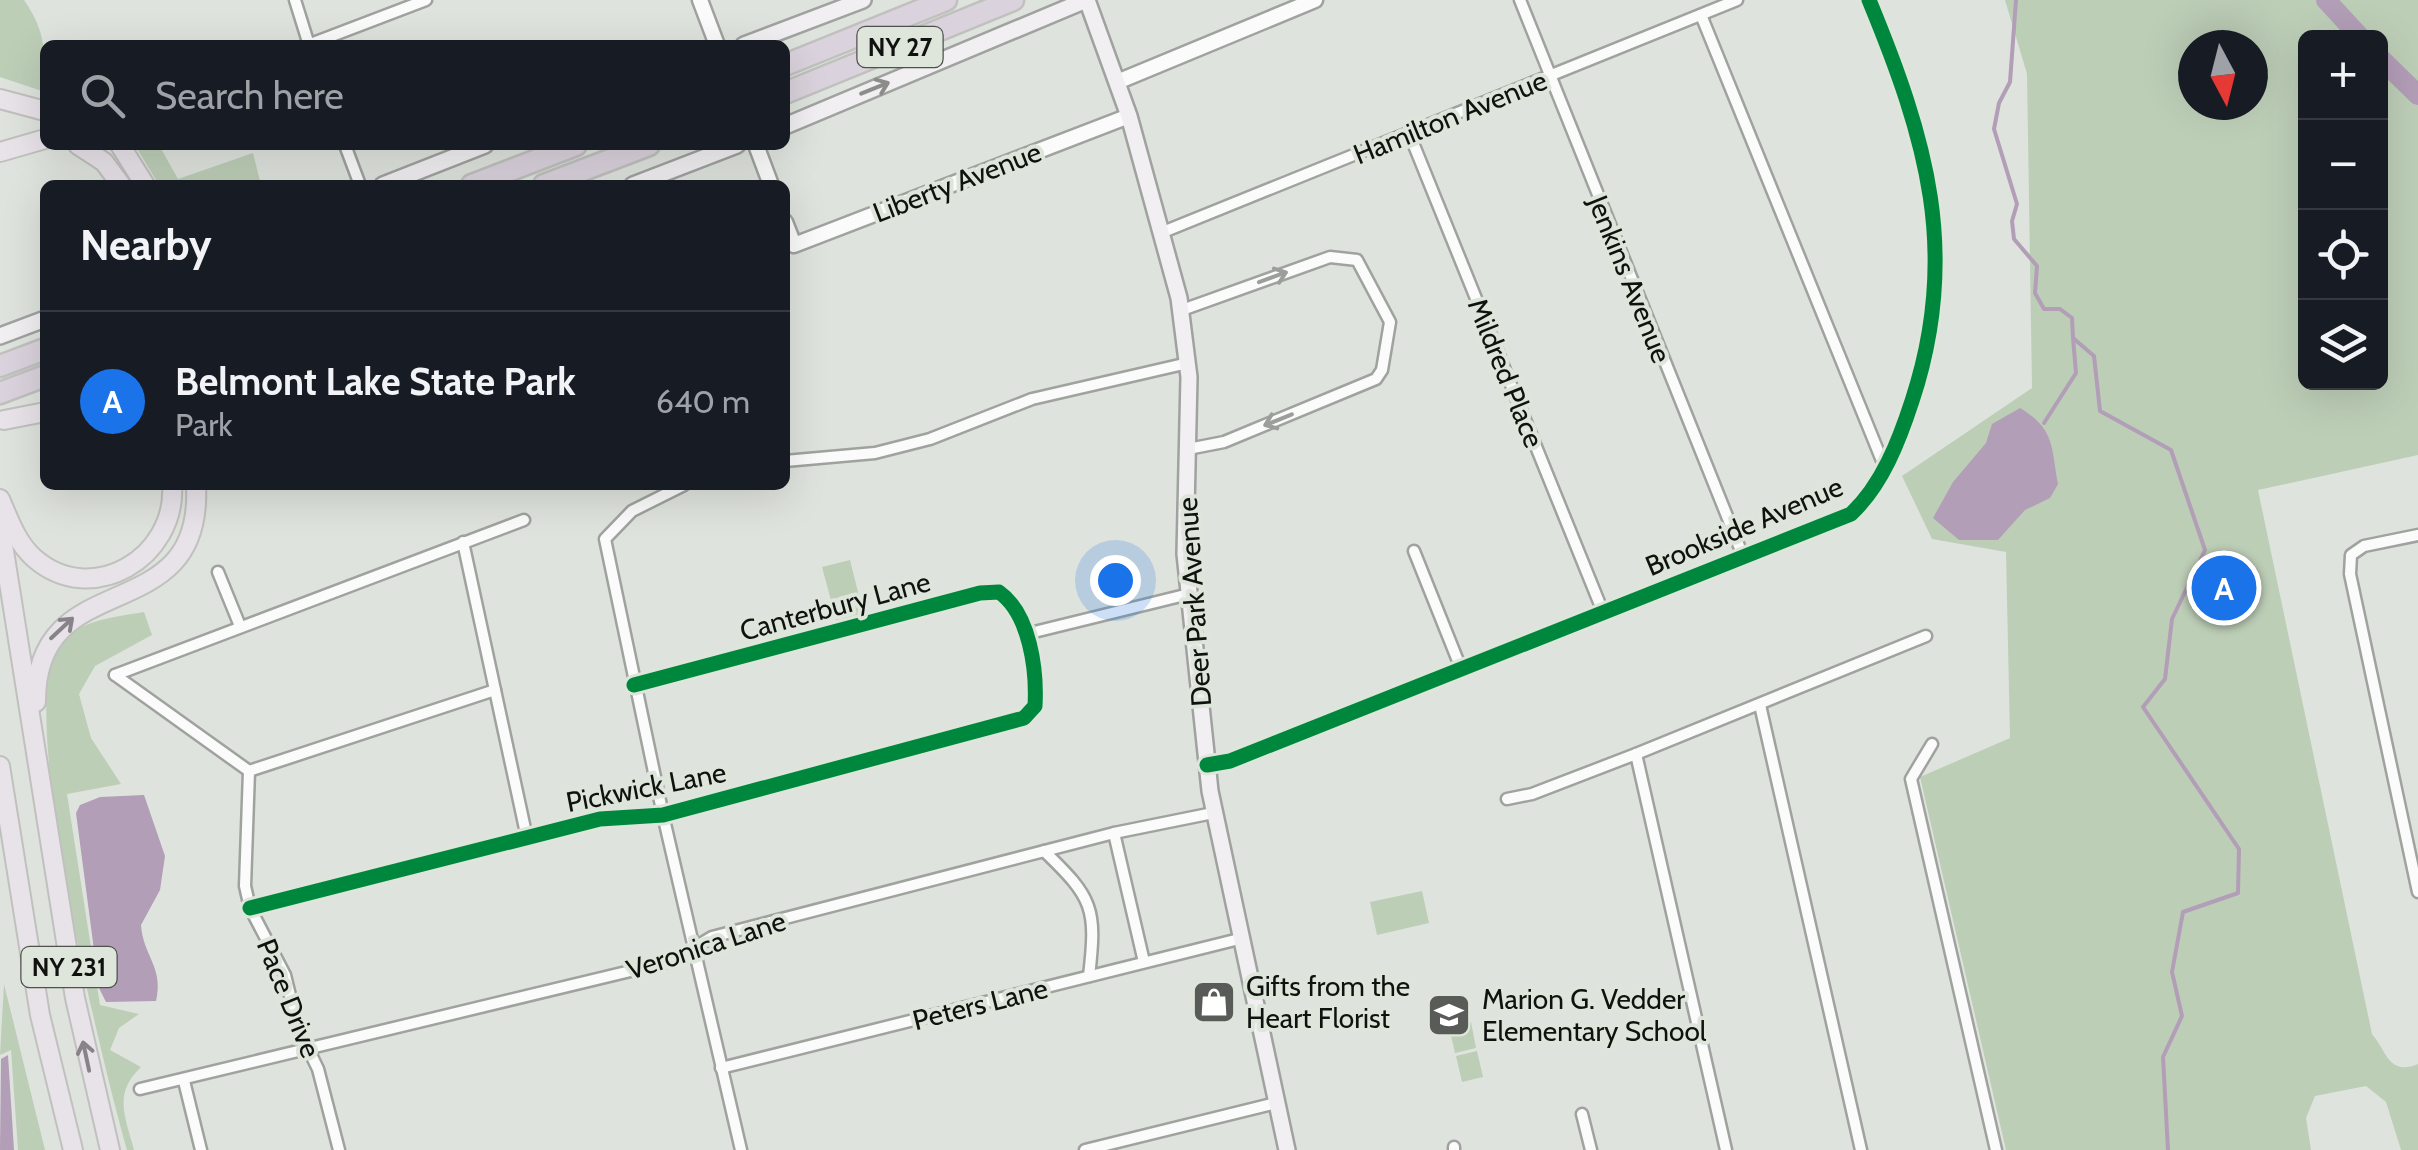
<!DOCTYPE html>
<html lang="en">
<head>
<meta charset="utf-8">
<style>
	:root { --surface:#171b24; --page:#242831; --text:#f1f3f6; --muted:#9ea1a6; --line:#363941; --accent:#1a73e8 }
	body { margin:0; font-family:Cabin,sans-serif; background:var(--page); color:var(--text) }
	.controls { position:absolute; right:30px; top:30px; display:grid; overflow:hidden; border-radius:15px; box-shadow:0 10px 40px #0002 }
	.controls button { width:90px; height:90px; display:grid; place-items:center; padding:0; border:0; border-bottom:2px solid var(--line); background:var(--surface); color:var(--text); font:50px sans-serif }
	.compass { position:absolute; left:2178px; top:30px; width:90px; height:90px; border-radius:50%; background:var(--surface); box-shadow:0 10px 40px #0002; rotate:173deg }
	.you { position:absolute; left:1115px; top:580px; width:35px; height:35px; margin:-25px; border:8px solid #fff; border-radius:50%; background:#1a73e8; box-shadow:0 0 0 15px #1a73e833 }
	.badge { display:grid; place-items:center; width:65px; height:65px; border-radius:50%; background:var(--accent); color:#fff; font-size:32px; font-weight:700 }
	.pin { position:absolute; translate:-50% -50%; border:5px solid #fff; box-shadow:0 2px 10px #0006 }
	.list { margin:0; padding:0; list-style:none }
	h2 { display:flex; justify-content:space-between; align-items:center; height:130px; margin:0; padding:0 40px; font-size:42px }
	h2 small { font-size:32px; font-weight:400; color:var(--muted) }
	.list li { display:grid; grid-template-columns:65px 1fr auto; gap:30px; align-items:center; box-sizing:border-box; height:180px; padding:0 40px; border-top:2px solid var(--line) }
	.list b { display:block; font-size:38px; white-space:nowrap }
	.list p { margin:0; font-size:32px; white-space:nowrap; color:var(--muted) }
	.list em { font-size:32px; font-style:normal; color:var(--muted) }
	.icon { flex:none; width:55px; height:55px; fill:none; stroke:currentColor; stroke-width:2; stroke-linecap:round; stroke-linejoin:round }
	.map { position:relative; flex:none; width:2418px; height:1150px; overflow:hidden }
	.search { position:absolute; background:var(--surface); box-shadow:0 10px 40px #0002; left:40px; top:40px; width:750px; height:110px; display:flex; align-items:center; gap:25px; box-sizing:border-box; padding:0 35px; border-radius:15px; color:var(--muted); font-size:38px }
	.panel { position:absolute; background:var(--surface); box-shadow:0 10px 40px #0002; left:40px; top:180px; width:750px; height:310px; border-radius:15px }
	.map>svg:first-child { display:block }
	.green { fill:#bdceb7; fill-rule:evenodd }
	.water { fill:#b29eb7 }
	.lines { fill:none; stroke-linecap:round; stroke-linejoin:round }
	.stream { stroke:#b29eb7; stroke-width:4 }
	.river { stroke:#b29eb7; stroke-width:20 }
	.minor-casing { stroke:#9fa29e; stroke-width:15 }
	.tertiary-casing { stroke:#9fa29e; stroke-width:19 }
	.secondary-casing { stroke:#9fa29e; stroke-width:20 }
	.primary-casing { stroke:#c0c1be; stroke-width:22 }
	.motorway-casing { stroke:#c0c1be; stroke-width:25 }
	.minor { stroke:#fafbfa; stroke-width:10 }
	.tertiary { stroke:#fafbfa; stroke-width:14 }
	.secondary { stroke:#f1eff1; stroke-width:15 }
	.primary { stroke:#e8e2e9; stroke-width:18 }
	.motorway { stroke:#dad2dc; stroke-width:20 }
	.cycleway-casing { stroke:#dee5db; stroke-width:21 }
	.cycleway { stroke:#00873e; stroke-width:15 }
	.oneway { stroke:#8c8c8b }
	.oneway2 { stroke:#9c9e9c }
	.oneway3 { stroke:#878487 }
	.labels { text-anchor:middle; stroke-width:8; stroke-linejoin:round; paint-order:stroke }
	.shield { fill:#dee5db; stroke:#4e514c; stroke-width:2.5 }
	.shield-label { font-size:25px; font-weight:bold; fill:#10120f }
	.street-label { font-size:28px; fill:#10120f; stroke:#dee5db }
	.poi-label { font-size:28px; fill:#10120f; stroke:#dee5db; text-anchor:start }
</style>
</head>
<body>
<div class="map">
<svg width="2418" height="1150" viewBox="0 0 2418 1150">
	<rect width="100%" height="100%" fill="#dfe3dd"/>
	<!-- green -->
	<g class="green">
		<path d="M0,0h24c23,33 21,55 21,92l-45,-15z"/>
		<path d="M2005,0h413v455l-160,35 114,544c15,17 16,42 46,30v86h-17l-15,-48 -20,-16 -51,10 -9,22 5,32h-305l-86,-373 90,-39 -4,-186 -74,-13 -30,-63 130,-88 -5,-314zM2306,38h74v344h-74zM2193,45h60v60h-60z"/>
		<path d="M135,145h24l19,34 75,-26 8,32h-102z"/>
		<path d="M850,560l14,56 -27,7 -15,-56z"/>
		<path d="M144,612l8,23 -57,31 -16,28 12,44 30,46 -54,10 33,211 39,9 -20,14 -9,22 31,17c-28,27 -16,49 -7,83h-7c-23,-80 -115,-449 -67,-507 19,-23 55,-26 84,-31z"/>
		<path d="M1422,891l7,32 -52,12 -7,-33z"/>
		<path d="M4,984l41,166h-27l-7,-100 -11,5z"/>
		<path d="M1471,1022l5,26 -21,5 -6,-26z"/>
		<path d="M1477,1051l6,26 -21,5 -6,-26z"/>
	</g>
	<!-- water -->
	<g class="water">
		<path d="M2020,408c35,21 31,38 38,76l-8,14 -25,12 -27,30h-39l-26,-22 20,-36 33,-39 6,-19z"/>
		<path d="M144,795l21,61 -5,34 -19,35c2,31 23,42 15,76l-50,1 -7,-14 -23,-175 4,-8 20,-8z"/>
		<path d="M8,1055l6,95h-14l1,-91z"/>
	</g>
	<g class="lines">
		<!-- stream -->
		<g class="stream">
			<path d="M2016,0l-6,82 -11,21 -5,26 23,75 -5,17 2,18 23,27 -2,27 9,16h16l12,9 1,20 21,18 6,55 71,39 34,100 -33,69 -7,60 -22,28 96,142 -1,44 -55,19 -11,60 10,44 -19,41 5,93"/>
			<path d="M2044,423l32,-50 -3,-35"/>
		</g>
		<!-- river -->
		<g class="river">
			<path d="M2326,0l35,38"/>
			<path d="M2380,58l38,37"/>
		</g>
		<!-- minor casing -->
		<g class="minor-casing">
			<g id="minor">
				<path d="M295,0l14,45"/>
				<path d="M1520,0l223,556"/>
				<path d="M1701,15l184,453"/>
				<path d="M308,45l118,-45"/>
				<path d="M1409,133l194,479"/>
				<path d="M345,145l15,40"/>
				<path d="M1163,232l574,-232"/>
				<path d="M1182,310l148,-53 27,3 33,62 -8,48 -6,9 -152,63 -36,7"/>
				<path d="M785,461l90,-8 55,-14 102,-40 156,-36"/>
				<path d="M684,485l-52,26 -27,28 58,276 78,335"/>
				<path d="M2418,535l-54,11 -13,9 -1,19 68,318"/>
				<path d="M463,542l64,296"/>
				<path d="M1414,551l48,120"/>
				<path d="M218,572l22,54"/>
				<path d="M1026,634l163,-40"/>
				<path d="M115,675l134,96 -4,115 5,22 35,67 13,53 20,41 21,81"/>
				<path d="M115,675l409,-155"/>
				<path d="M1760,705l101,445"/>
				<path d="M1932,744l-21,35 85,371"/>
				<path d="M1636,754l90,396"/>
				<path d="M1207,765l23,-4 621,-247c31,-29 48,-73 61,-113 49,-148 14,-263 -43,-401"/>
				<path d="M249,771l246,-81"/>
				<path d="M1507,799l25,-5 104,-40 290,-118"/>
				<path d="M1114,833l30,129"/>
				<path d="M1044,851c49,47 53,57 45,125"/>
				<path d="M250,908l350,-89 63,-4 361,-97 11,-12c2,-36 -5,-92 -36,-114l-19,1 -346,92"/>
				<path d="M721,1068l518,-129"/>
				<path d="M184,1081l17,69"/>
				<path d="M140,1089l532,-128 40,-24 402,-104 99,-20"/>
				<path d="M1582,1114l9,36"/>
				<path d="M1454,1147v3"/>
				<path d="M1085,1150l191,-47"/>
			</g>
		</g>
		<!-- tertiary casing -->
		<g class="tertiary-casing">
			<g id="tertiary">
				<path d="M700,0l17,45"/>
				<path d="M1117,82l198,-82"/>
				<path d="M756,145l15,40"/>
				<path d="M785,222l9,23 335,-129"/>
			</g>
		</g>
		<!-- secondary casing -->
		<g class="secondary-casing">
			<g id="secondary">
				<path d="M1087,0l42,116 50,182 10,79 -4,177 25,237 77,359"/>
				<path d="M744,45l119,-45"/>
				<path d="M785,126l301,-126"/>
				<path d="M383,185l102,-40"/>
				<path d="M633,185l104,-40"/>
				<path d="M0,336l45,-17"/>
			</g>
		</g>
		<!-- primary casing -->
		<g class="primary-casing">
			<g id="primary">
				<path d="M0,99l45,12"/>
				<path d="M78,145l26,17 17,23"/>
				<path d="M120,145l25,40"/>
				<path d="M0,152l45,-13"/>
				<path d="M4,420l41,-8"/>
				<path d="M0,499c9,21 17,44 34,59 58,51 143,-1 138,-73"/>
				<path d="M0,526l75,472 35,152"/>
				<path d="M36,702c-1,-141 168,-69 160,-217"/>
				<path d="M0,766l40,249 33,135"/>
			</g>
		</g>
		<!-- motorway casing -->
		<g class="motorway-casing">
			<g id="motorway">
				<path d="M785,65l161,-65"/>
				<path d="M785,93l228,-93"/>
				<path d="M472,185l104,-40"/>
				<path d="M544,185l105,-40"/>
				<path d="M0,366l45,-17"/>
				<path d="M0,393l45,-17"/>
			</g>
		</g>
		<!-- minor -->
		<use href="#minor" class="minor"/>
		<!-- tertiary -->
		<use href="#tertiary" class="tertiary"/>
		<!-- secondary -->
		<use href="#secondary" class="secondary"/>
		<!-- primary -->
		<use href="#primary" class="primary"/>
		<!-- motorway -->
		<use href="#motorway" class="motorway"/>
		<!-- cycleway casing -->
		<g class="cycleway-casing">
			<g id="cycleway">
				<path d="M1207,765l23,-4 621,-247c31,-29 48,-73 61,-113 49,-148 14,-263 -43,-401"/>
				<path d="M250,908l350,-89 63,-4 361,-97 11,-12c2,-36 -5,-92 -36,-114l-19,1 -346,92"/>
			</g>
		</g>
		<!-- cycleway -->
		<use href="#cycleway" class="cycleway"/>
	</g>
	<!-- one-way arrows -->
	<defs><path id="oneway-shaft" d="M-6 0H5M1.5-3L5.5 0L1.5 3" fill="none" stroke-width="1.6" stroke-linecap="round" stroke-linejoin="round" transform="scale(2.5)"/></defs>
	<use class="oneway" href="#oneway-shaft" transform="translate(875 88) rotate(-22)"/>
	<g class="oneway2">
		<use href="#oneway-shaft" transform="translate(1273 277) rotate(-20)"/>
		<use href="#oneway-shaft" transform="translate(1278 420) rotate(158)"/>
	</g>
	<g class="oneway3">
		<use href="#oneway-shaft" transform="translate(62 628) rotate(-43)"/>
		<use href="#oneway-shaft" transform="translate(86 1056) rotate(-102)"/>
	</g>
	<!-- icons -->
	<defs>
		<g id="shop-square" transform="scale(2.25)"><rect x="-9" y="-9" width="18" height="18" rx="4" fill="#585b57" stroke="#dee5db"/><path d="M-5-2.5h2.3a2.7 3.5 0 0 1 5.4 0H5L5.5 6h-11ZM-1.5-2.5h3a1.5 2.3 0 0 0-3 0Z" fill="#fff"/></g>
		<g id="school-square" transform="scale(2.25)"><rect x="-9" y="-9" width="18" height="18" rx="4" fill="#585b57" stroke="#dee5db"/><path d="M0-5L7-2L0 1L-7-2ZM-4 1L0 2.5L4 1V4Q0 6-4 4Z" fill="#fff"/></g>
	</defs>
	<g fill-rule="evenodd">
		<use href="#shop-square" x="1214" y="1002"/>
		<use href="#school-square" x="1449" y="1015"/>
	</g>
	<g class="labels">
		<!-- shield labels -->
		<g class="shield">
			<rect x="857.5" y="27" width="85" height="40" rx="8"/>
			<rect x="21.5" y="947" width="95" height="40" rx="8"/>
		</g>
		<g class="shield-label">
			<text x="900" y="56">NY 27</text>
			<text x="69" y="976">NY 231</text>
		</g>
		<!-- street labels -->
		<g class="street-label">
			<text transform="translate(1450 117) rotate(-22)" y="10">Hamilton Avenue</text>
			<text transform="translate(957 182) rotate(-21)" y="10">Liberty Avenue</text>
			<text transform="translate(1630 279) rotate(68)" y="10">Jenkins Avenue</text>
			<text transform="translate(1506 373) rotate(68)" y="10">Mildred Place</text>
			<text transform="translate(1744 526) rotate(-23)" y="10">Brookside Avenue</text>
			<text transform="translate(1194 602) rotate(-94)" y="10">Deer Park Avenue</text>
			<text transform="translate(835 606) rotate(-15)" y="10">Canterbury Lane</text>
			<text transform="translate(646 787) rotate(-11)" y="10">Pickwick Lane</text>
			<text transform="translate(706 945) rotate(-18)" y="10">Veronica Lane</text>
			<text transform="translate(289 998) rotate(68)" y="10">Pace Drive</text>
			<text transform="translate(980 1004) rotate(-14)" y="10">Peters Lane</text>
		</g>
		<!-- poi labels -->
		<g class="poi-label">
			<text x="1246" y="996">Gifts from the<tspan x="1246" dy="32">Heart Florist</tspan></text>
			<text x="1482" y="1009">Marion G. Vedder<tspan x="1482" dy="32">Elementary School</tspan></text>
		</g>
	</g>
</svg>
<div class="controls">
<button>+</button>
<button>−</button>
<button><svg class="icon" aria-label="locate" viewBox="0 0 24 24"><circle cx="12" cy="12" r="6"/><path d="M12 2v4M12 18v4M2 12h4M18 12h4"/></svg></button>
<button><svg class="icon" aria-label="layers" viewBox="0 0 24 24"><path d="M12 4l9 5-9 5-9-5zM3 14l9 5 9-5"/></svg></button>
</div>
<svg class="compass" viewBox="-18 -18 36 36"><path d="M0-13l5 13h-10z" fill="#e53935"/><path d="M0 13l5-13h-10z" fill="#9ea1a6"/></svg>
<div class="you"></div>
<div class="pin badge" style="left:2224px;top:588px">A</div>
<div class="search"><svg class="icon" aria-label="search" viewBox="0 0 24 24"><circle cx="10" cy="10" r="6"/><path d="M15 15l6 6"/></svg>Search here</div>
<section class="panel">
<h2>Nearby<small></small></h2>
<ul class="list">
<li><span class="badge">A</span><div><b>Belmont Lake State Park</b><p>Park</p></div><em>640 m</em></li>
</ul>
</section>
</div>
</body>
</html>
